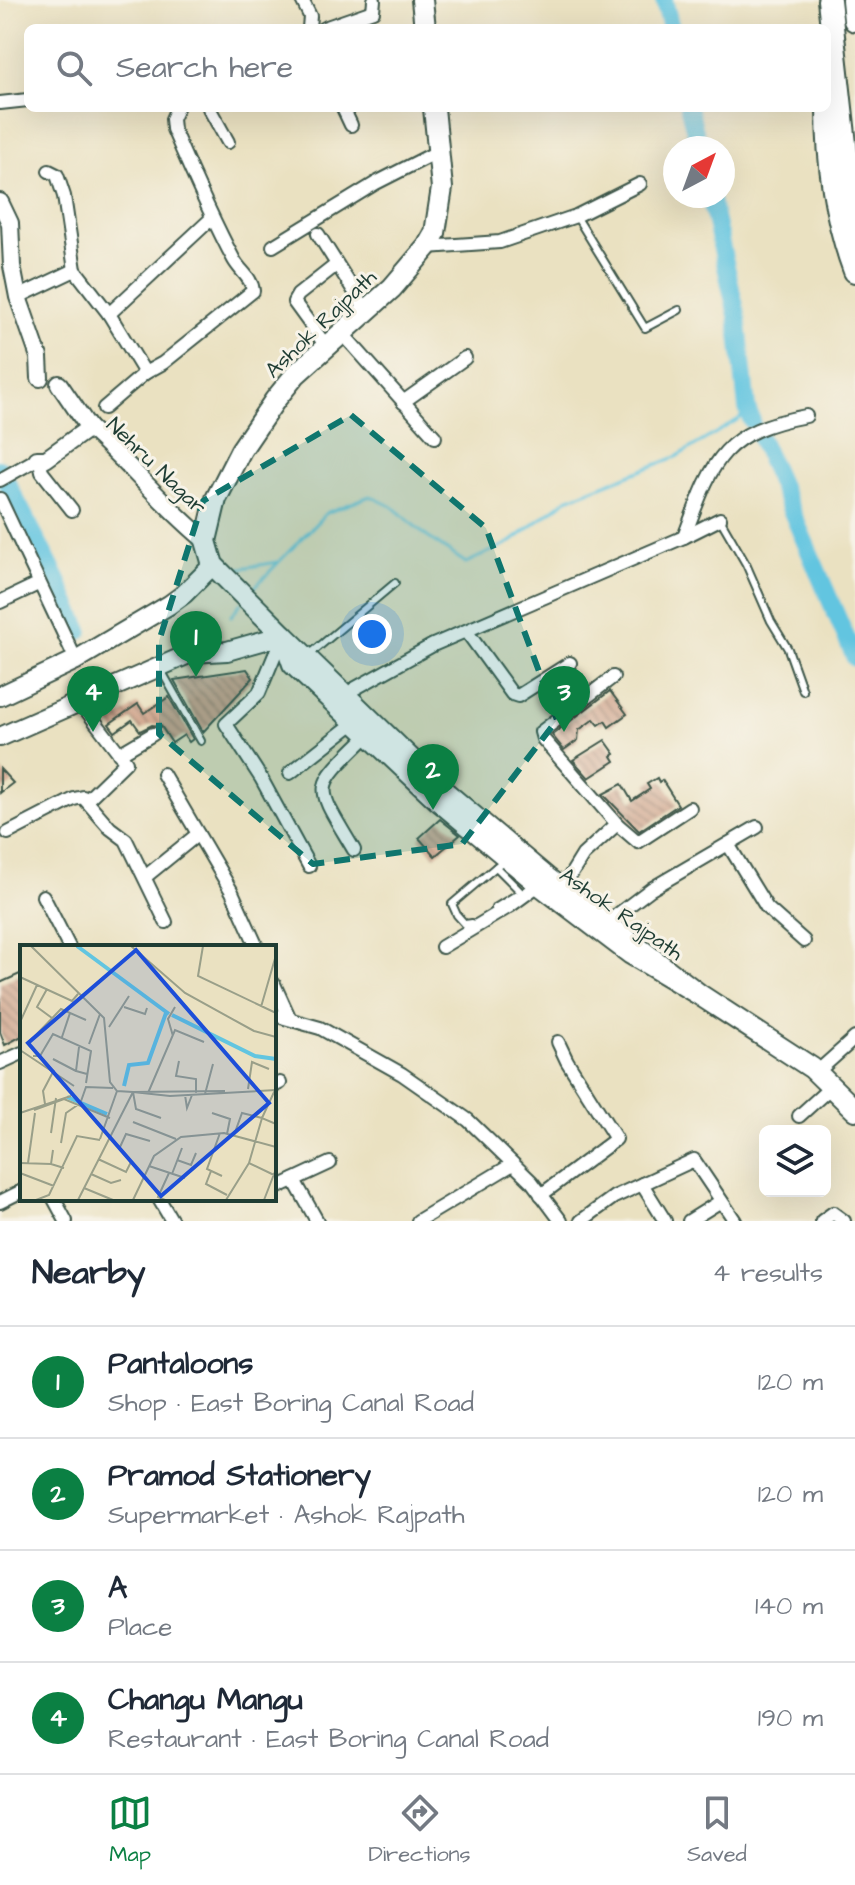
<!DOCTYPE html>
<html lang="en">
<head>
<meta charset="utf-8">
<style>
	:root { --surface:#fff; --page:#f2f2f3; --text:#1f2937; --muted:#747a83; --line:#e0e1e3; --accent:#0b8043 }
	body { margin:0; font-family:"Architects Daughter",sans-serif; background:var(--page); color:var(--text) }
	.controls { position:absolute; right:24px; bottom:24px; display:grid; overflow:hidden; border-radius:12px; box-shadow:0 8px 32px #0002 }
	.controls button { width:72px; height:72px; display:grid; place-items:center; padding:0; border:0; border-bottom:2px solid var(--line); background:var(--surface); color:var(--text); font:40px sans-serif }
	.compass { position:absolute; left:663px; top:136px; width:72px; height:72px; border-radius:50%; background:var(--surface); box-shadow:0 8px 32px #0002; rotate:41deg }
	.you { position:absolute; left:372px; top:634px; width:28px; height:28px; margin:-20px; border:6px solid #fff; border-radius:50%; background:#1a73e8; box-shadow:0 0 0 12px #1a73e833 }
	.badge { display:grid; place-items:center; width:52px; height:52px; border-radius:50%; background:var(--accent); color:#fff; font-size:26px; font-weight:700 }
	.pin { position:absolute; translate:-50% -66px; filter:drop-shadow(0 2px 4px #0008) }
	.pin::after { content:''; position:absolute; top:42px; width:28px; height:24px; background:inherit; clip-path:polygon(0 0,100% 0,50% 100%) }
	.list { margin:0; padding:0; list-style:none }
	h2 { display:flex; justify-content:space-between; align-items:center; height:104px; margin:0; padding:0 32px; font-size:34px }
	h2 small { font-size:26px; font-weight:400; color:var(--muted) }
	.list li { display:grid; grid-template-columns:52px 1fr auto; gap:24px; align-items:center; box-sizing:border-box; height:112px; padding:0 32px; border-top:2px solid var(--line) }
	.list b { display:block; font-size:30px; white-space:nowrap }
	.list p { margin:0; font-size:26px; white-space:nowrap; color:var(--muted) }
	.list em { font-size:26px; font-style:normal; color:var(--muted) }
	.icon { flex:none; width:44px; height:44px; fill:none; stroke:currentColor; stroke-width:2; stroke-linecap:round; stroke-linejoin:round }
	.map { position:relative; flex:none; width:855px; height:1221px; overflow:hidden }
	.search { position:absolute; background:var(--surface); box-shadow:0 8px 32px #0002; left:24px; right:24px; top:24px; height:88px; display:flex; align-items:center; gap:20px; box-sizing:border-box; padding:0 28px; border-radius:12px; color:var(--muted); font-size:30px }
	.sheet { height:552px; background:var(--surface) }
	nav { display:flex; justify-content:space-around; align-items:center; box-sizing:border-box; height:112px; border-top:2px solid var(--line); background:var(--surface); font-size:22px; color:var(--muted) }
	nav a { display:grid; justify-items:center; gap:4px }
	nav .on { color:var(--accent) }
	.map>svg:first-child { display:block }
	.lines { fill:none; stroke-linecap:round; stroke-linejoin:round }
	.stream { stroke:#62c5e0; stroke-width:3 }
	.river { stroke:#62c5e0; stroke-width:18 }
	.building { fill:url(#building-back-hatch) }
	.service-casing { stroke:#3d5649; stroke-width:10 }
	.minor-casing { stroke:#3d5649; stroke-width:16 }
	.tertiary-casing { stroke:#3d5649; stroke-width:20 }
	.secondary-casing { stroke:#3d5649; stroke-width:22 }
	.primary-casing { stroke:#3d5649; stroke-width:24 }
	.motorway-casing { stroke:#3d5649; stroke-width:26 }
	.service { stroke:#fff; stroke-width:6 }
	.minor { stroke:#fff; stroke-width:12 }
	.tertiary { stroke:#fff; stroke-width:16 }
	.secondary { stroke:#fff; stroke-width:18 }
	.primary { stroke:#fff; stroke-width:20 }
	.motorway { stroke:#fff; stroke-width:22 }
	.marked { fill:#0f766e; fill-opacity:0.2; stroke:#0f766e; stroke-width:6; stroke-dasharray:16 10; stroke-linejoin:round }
	.labels { text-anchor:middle; stroke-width:6; stroke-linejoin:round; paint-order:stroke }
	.street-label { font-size:22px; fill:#1f3d34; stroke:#f7f3e8 }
	.inset-river { fill:none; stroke:#62c5e0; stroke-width:4 }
	.inset-road { fill:none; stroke:#999f89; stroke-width:2 }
	.view { fill:#1d4ed8; fill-opacity:0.15; stroke:#1d4ed8; stroke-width:4 }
	.inset-edge { fill:none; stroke:#1f3d34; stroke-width:4 }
</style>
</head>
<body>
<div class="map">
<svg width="855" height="1221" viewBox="0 0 855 1221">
	<defs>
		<pattern id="building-back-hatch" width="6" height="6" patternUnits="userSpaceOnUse" patternTransform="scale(2)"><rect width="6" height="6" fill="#d0a68d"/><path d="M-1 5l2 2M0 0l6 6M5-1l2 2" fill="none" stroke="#a88874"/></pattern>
	</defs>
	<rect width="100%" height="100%" fill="#f7f3e8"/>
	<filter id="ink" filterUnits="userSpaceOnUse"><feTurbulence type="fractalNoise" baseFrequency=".0125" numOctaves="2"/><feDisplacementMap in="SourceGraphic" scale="16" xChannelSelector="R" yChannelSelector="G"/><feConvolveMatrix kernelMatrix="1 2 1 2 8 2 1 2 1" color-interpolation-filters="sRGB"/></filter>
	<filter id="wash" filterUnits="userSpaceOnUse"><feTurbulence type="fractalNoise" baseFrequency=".006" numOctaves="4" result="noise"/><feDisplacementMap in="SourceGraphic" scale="32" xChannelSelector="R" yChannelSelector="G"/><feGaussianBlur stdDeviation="1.8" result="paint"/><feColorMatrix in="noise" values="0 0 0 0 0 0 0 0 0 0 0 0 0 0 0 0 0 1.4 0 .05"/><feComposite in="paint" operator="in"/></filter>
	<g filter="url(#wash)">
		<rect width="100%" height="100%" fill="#eae1c1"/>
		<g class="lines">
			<!-- stream -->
			<g class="stream">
				<path d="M237,569l40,-7"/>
				<path d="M251,591l75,-78 44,-17 23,11 33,29 40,27 45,-21 56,-43 109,-42 63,-38 8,-11"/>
				<path d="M231,616l10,-13"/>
			</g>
			<!-- river -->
			<g class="river">
				<path d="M664,0l7,28"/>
				<path d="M689,108l10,40"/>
				<path d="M710,196l27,119 10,93 5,13"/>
				<path d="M761,440l94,218"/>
				<path d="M0,469l57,110 23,52"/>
			</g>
		</g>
		<g id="blocks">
			<!-- building -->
			<g class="building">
				<path d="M247,669l6,9 -50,54 -29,-52z"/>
				<path d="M610,691l17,23 -18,13 -4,-6 -6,4 -5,-6 -15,11 -1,10 -14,10 -12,-15z"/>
				<path d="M169,697l24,42 -4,3 -5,-7 -12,8 -11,-17 -9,-1 -12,6 -8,-11 -17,12 -6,-8 29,-20 6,9z"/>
				<path d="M605,740l10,14 -3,2 3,5 -26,17 -16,-18z"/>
				<path d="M0,769l13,14 -13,10z"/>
				<path d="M657,778l2,4 3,-2 16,25 -39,26 -36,-37 19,-10 10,17 18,-12 -3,-5z"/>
				<path d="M440,819l20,16 -25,21 -16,-18z"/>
				<path d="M22,973v63l-17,9 -5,-13v-49z"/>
			</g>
		</g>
	</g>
	<g filter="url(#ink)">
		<use href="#blocks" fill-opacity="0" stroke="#3d5649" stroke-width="2"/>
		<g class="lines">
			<!-- service casing -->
			<g class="service-casing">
				<g id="service">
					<path d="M576,216l69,112 34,-18"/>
					<path d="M720,519l26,45 25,57 17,28 15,42"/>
					<path d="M309,655l86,-72"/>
					<path d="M161,670l40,71"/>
					<path d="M496,867l25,25"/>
					<path d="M495,908l21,-13"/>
					<path d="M472,923l-7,1 -8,-9 -5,-11 52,-44"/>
				</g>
			</g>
			<!-- minor casing -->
			<g class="minor-casing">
				<g id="minor">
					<path d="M302,0l8,16 -1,12"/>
					<path d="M324,28l49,-17 1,-11"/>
					<path d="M0,103l28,-3"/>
					<path d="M209,108l19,34"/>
					<path d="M343,108l8,17"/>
					<path d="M49,171l8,4 7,21 11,74 34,44"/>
					<path d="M318,234l48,76"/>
					<path d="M273,246l103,-63 63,-32"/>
					<path d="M427,247l73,-5 76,-26 64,-32"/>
					<path d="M18,297l57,-27"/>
					<path d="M343,334l92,103"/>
					<path d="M326,346l-32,-44 4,-7 38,-30"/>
					<path d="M145,373l-36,-59 103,-96"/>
					<path d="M403,402l62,-44"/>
					<path d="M104,408l41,-35 18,-10 90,-72c-1,-13 -13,-20 -19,-31 -23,-43 -42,-87 -61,-131l-1,-10 5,-11"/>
					<path d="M40,461l2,11 30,38"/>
					<path d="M0,480l37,-21"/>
					<path d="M0,499l76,161"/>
					<path d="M684,537c29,-76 36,-105 122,-121"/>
					<path d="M0,602l38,-18"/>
					<path d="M467,632l45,62 6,2 52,-33"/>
					<path d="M283,635l-24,58 -33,31 35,54 48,88"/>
					<path d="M348,698l6,-9 79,-44 251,-108 36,-18"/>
					<path d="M80,702l46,60 -39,38"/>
					<path d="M119,754l34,-20"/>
					<path d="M290,773l65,-51"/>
					<path d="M163,774l69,118 25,55"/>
					<path d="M617,824l21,18 52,-34"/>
					<path d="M8,833l66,-34 9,-2 27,31 16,12 40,82"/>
					<path d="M728,844l39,64 37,33"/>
					<path d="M354,850c-40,-68 -43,-59 14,-115"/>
					<path d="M145,877l53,-43"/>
					<path d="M562,889l21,-34 34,-31 -74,-85 -2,-7 72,-55"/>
					<path d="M43,896l26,51"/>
					<path d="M601,927l50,-38 106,-62"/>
					<path d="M442,947l68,-41 34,-25"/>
					<path d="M274,984l16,35"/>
					<path d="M274,1015l46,13 82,46 66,46 64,62 29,39"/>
					<path d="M0,1063l22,-10"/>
					<path d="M816,1073l39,-35"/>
					<path d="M274,1086l6,-3"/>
					<path d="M799,1116l32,-29"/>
					<path d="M294,1180l23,41"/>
					<path d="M642,1184l23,37"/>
					<path d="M274,1189l56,-26"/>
					<path d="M541,1195l75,-56 -49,-78 -9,-19"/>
					<path d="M54,1199l12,22"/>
					<path d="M159,1199l13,22"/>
					<path d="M0,1202l22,-11"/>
					<path d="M418,1221l95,-57"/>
					<path d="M581,1221l33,-24 80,-37 41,61"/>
					<path d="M689,1221l32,-20"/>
					<path d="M822,1221l11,-8 11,8"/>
				</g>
			</g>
			<!-- tertiary casing -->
			<g class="tertiary-casing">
				<g id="tertiary">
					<path d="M0,202l10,21 2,43 6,31 21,60 1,21"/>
					<path d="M59,384l30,44"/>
					<path d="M37,459h9l43,-31c41,36 75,79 117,113"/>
				</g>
			</g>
			<!-- secondary casing -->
			<g class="secondary-casing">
				<g id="secondary">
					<path d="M0,696l76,-36 93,-55 15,-11 29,-29"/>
					<path d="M0,737l191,-84 36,-2 56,-16"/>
				</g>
			</g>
			<!-- primary casing -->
			<g class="primary-casing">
				<g id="primary">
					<path d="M422,0l3,28"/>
					<path d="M283,635l-70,-70 -7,-24 10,-42 25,-49 34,-50 21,-26 96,-86 35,-41 8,-14 7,-45 -8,-80"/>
					<path d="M700,995l-153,-117 -101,-85 -163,-158 10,29 145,136 102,85 91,69 69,41 112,73 43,42"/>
				</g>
			</g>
			<!-- motorway casing -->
			<g class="motorway-casing">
				<g id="motorway">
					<path d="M829,0l26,234"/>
					<path d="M853,0l2,20"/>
					<path d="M828,107c0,57 7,111 27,164"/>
				</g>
			</g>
			<!-- service -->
			<use href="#service" class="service"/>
			<!-- minor -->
			<use href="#minor" class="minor"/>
			<!-- tertiary -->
			<use href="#tertiary" class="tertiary"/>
			<!-- secondary -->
			<use href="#secondary" class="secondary"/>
			<!-- primary -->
			<use href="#primary" class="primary"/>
			<!-- motorway -->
			<use href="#motorway" class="motorway"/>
		</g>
	</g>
	<!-- marked area -->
	<path class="marked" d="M351,415l135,113 71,192 -95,124 -149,20 -154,-130v-93l44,-140z"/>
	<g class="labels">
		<!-- street labels -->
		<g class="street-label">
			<text transform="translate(320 323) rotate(-44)" y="8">Ashok Rajpath</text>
			<text transform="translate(157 465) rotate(44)" y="8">Nehru Nagar</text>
			<text transform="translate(622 913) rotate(35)" y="8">Ashok Rajpath</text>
		</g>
	</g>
	<!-- overview -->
	<g transform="translate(20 945)">
		<rect width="256" height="256" fill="#eae1c1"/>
		<path class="inset-river" d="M57,1l92,68M152,70l83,41 21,3M104,141l5,-21 19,-2 18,-50M47,152l40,17"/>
		<path class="inset-road" d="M11,1l73,72 6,64 7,9 16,1M111,1l54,47 69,38 22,6M183,1l-5,30 78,37M0,32l52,24 6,-7M27,44l-10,18 15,11M104,62l21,7 2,-6M241,62l15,-52M1,75l16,-35M89,82l20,-31M153,91l-5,-17 7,-12M42,92l8,-24M11,95l30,-31 25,11M69,99l11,-30M59,102l-3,24 11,3M0,105l54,36M13,111h7l13,-22 38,17 -5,32M33,114l23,12M159,116l-3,15 20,3v14M228,144l4,-27 17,7M205,146l-92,1 37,4 106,-6M113,147l3,17 25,9M128,148l27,-63 29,12M185,149l8,-30M165,150l2,13 5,-13M25,159l-2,-13 11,-21M60,159l6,-17 27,1M14,165l30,-11 46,19M0,168l51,-17M192,168l18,6 -3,15M113,177l43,17M31,188l5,-35M200,188l-13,36 15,7M214,190l8,-22 20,5 13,-28M80,194l17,-48M41,198l5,-30 13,-9M100,202l6,-13 24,7M33,205l-2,14 13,4M78,214l28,13 5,-10M157,215l14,5 5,-12M0,218l31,1M8,218l7,-50M229,218l13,-45 14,6M129,221l36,12M191,226l-5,13 21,11M0,228l34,13M71,229l20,9 10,-3M152,229l10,-26M64,243l29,12M16,255l13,-5 28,-59 23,4M58,255l55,-108M113,255l21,-44 27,-19 43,-4 52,14M145,255l-7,-3 11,-24M206,255l23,-37 25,12M244,255l12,-31"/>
		<path class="view" d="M116,5l133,153 -108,93 -133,-153z"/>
		<rect width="256" height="256" class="inset-edge"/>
	</g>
</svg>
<div class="controls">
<button><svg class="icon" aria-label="layers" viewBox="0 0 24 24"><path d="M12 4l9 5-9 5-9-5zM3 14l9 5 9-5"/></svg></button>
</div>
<svg class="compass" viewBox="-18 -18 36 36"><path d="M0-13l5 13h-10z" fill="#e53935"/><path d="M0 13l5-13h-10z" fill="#747a83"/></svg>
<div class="you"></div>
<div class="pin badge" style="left:196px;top:677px">1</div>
<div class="pin badge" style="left:433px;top:810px">2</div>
<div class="pin badge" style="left:564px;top:732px">3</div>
<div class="pin badge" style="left:93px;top:732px">4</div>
<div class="search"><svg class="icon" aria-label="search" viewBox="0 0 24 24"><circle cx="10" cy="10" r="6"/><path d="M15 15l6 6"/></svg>Search here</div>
</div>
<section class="sheet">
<h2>Nearby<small>4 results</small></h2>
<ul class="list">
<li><span class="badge">1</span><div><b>Pantaloons</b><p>Shop · East Boring Canal Road</p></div><em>120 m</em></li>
<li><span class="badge">2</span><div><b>Pramod Stationery</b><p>Supermarket · Ashok Rajpath</p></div><em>120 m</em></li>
<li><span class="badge">3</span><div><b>A</b><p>Place</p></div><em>140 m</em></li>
<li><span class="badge">4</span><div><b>Changu Mangu</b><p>Restaurant · East Boring Canal Road</p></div><em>190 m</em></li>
</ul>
</section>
<nav>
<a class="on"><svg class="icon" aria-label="map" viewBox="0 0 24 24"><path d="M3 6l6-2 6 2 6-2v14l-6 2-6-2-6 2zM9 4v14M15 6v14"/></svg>Map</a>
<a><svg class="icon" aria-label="directions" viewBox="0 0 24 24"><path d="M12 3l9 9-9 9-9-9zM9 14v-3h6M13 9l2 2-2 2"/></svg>Directions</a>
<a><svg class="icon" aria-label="saved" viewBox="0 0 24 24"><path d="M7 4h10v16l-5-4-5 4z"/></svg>Saved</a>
</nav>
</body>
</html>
